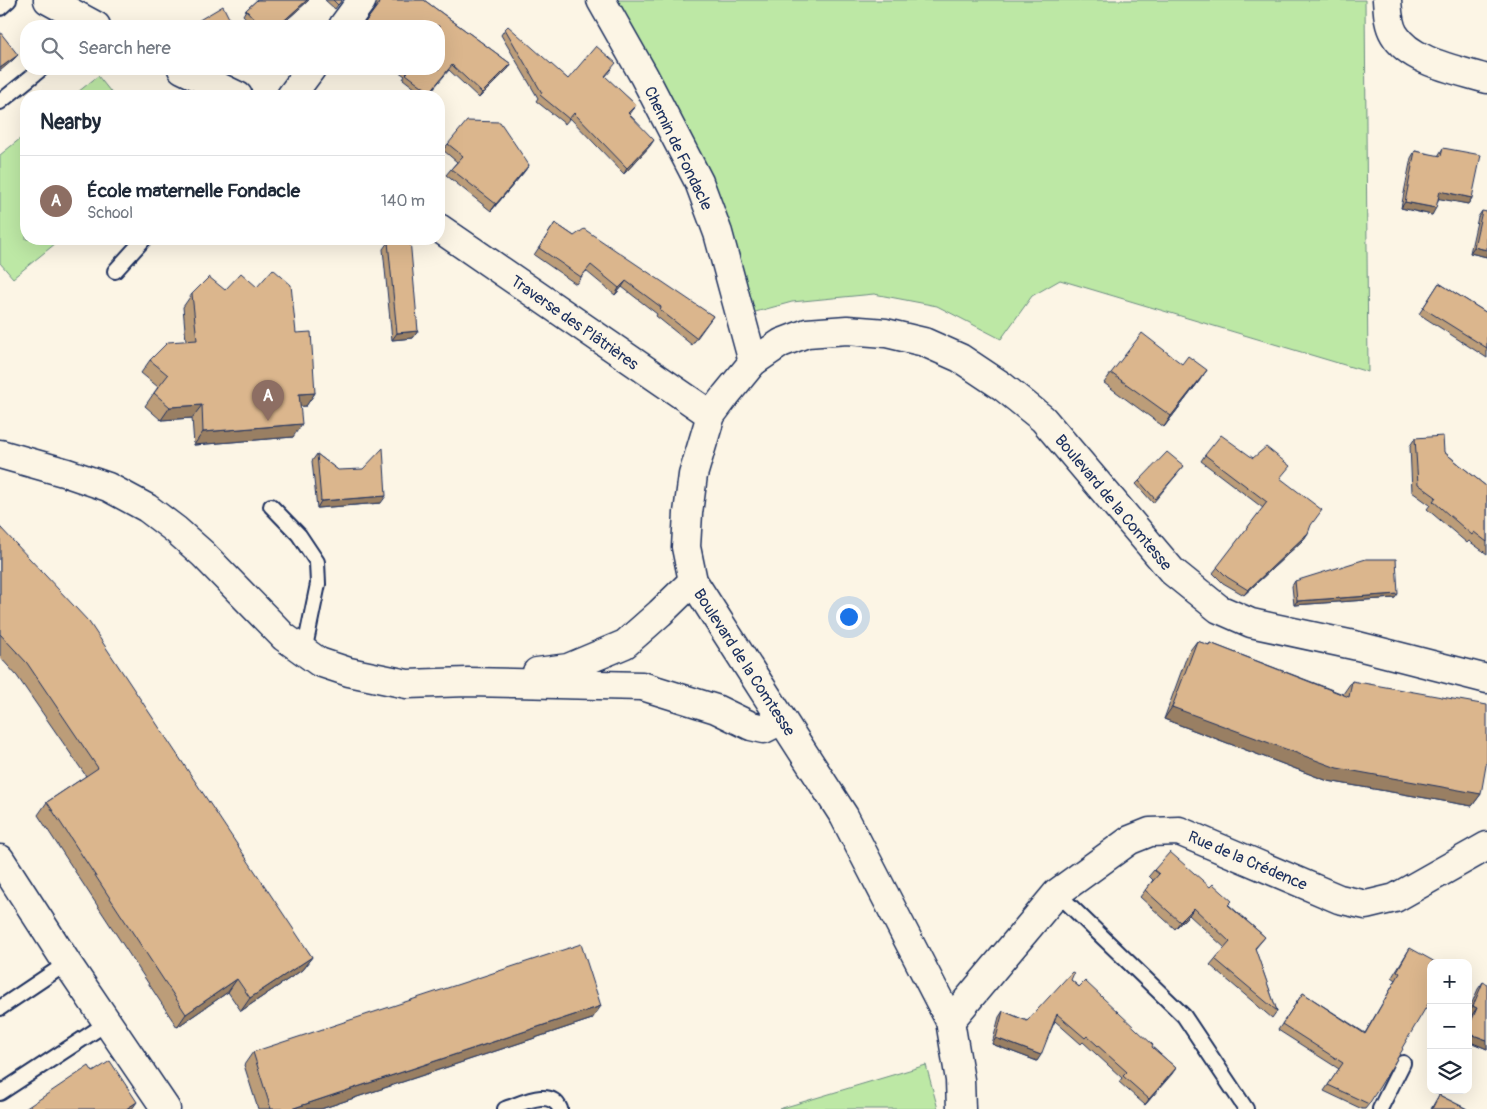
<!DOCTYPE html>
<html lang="en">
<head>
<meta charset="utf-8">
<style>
	:root { --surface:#fff; --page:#f2f2f3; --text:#1f2937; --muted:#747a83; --line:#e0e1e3; --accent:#111827 }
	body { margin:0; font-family:Pangolin,sans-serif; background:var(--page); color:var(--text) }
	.controls { position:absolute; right:15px; bottom:15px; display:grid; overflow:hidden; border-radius:10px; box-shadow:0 5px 20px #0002 }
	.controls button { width:45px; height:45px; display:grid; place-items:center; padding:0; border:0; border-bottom:1px solid var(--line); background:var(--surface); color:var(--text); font:25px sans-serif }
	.you { position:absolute; left:848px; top:616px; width:18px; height:18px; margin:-12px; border:4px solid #fff; border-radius:50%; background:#1a73e8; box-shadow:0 0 0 8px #1a73e833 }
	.badge { display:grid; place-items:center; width:32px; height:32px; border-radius:50%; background:var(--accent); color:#fff; font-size:16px; font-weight:700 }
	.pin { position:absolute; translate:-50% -41px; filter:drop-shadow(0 1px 2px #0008) }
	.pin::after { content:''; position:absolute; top:26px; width:18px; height:15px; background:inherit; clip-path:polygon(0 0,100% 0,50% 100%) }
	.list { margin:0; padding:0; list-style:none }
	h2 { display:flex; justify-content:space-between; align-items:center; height:65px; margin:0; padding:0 20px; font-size:21px }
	h2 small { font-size:16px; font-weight:400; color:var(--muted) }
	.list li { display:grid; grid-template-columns:32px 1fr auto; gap:15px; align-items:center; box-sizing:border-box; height:90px; padding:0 20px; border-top:1px solid var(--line) }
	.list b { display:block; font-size:19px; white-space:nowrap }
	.list p { margin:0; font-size:16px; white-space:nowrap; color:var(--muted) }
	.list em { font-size:16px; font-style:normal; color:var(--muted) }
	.icon { flex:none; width:28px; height:28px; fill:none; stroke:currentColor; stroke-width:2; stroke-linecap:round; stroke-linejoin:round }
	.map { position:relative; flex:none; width:1487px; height:1109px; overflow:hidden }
	.search { position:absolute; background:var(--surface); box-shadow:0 5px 20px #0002; left:20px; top:20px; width:425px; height:55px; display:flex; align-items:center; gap:12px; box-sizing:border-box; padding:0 18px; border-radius:20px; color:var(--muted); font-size:19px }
	.panel { position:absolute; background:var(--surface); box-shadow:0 5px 20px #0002; left:20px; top:90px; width:425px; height:155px; border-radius:20px }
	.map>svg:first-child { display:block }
	.green { fill:#bde8a5; stroke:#6c8c82 }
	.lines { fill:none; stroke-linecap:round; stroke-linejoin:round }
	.service-casing { stroke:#1b2f5e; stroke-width:18 }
	.minor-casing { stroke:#1b2f5e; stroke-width:31 }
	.service { stroke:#fcf5e5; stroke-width:14 }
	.minor { stroke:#fcf5e5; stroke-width:28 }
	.wall { fill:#bc9d79; stroke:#1b2f5e }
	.shaded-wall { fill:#997f63; stroke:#1b2f5e }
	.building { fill:#dbb68d; stroke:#1b2f5e }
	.labels { text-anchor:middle; stroke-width:4.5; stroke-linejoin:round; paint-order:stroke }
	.street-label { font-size:16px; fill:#1b2f5e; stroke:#fcf5e5 }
</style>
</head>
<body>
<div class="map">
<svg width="1487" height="1109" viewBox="0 0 1487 1109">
	<rect width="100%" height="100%" fill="#fcf5e5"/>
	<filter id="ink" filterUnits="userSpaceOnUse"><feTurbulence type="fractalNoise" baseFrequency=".02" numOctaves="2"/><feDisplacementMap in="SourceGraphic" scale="10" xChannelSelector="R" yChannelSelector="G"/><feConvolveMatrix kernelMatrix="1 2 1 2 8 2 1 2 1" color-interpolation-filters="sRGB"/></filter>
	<g filter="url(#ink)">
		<!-- green -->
		<g class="green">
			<path d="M610,0h755l3,372 -308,-92 -28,16 -31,43 -64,-33 -63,-12 -82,8 -44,12z"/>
			<path d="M98,76l16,20h-41z"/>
			<path d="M26,134v105h35l-48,39 -13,-15v-108z"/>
			<path d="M926,1065l12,44h-159z"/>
		</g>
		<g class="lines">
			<!-- service casing -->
			<g class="service-casing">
				<g id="service">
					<path d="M0,8l9,-8"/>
					<path d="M0,102l41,-33"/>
					<path d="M115,271l29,-32"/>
					<path d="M271,506l28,29 18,27 1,22 -14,68"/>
					<path d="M1057,893l127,123 62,93"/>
					<path d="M0,1008l67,-45"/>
					<path d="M0,1093l107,-70"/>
					<path d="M505,1109c16,-5 46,-22 55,0"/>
					<path d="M1380,1109l23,-46"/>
				</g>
			</g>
			<!-- minor casing -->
			<g class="minor-casing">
				<g id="minor">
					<path d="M48,0l48,26"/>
					<path d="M601,0l43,76 55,106 19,51 35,129"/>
					<path d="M1387,0c1,12 1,24 7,34 16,28 64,36 93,45"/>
					<path d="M343,26l19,-26"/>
					<path d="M182,69l56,27"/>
					<path d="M291,96l20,-27"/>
					<path d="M439,228l272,187"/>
					<path d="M0,454l67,19 41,14 39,21 29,22 27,24 81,83 35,25 30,10 58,12 61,-2 174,4 74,23 35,17 13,3 18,-9"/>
					<path d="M537,672l31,-4 57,-24 35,-31 33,-32"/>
					<path d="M0,859l67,104 99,146"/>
					<path d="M950,1021l107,-128 73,-53 20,-8 29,-1 160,68 27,6 29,-7 92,-52"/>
					<path d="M961,1109l-1,-29 -10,-59 -106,-205 -151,-235 -7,-34 2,-34 5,-38 18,-60 15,-20 27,-33 28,-19 26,-10 40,-3 39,3 38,9 36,16 42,28 41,33 129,152 47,38 32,14 107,23 129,33"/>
				</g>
			</g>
			<!-- service -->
			<use href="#service" class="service"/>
			<!-- minor -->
			<use href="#minor" class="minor"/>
		</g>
		<!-- wall -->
		<g class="wall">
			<path d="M257,0h52l-29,26h-27l-10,-11 3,-5z"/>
			<path d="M325,0h17l-7,9z"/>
			<path d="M377,0h47l87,64 -3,5 -29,29 -30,-28 -22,26h-2l-22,-17 2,-3 -10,-7h44v-43h-77l13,-17z"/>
			<path d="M505,29l63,50 44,-10 -7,8 31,28 -7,9 21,32 -26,28 -54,-56 -5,6 -29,-23 2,-3 -37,-63z"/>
			<path d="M448,144l81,21 -5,7 -33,39 -45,-36 5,-6 6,-7 -14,-12z"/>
			<path d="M1443,148l29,50 -4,6 -29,-6 -7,17 -31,-7 10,-50 4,-7 23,5z"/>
			<path d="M1482,211l5,46 -17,-4 8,-36z"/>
			<path d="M555,223l19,13 139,80 -21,29 -36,-29 1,-2 -35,-27 -7,8 -29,-24 -10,13 -42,-29z"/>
			<path d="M388,242l30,89 -5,7 -21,2 -9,-91z"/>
			<path d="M1439,283l48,30v45l-68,-44z"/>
			<path d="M225,290l71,43 19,60 -9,13h-6l-7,31 -99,8 -2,-27 -31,2 -16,-14 13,-19 -17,-14 9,-13 36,-19 -3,-34 9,-13z"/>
			<path d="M1111,373l89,7 -36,47 -60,-44z"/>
			<path d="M1415,438l29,14 43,35v67l-18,-13 -2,2 -40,-34 3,-4 -18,-13 -2,-46z"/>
			<path d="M317,454l64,49 -64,5 -5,-47z"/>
			<path d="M1205,455l76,24 29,47 -2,7 -4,6 -60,56 -21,-12 -10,-10 50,-65 -62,-47z"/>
			<path d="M1184,466l-31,37 -17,-19 3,-3z"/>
			<path d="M0,527l312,430 -10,13 -61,41 -13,-19 -51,35 -139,-212 9,-13 39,-26 -69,-100 -17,-19z"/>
			<path d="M1295,581l100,17 -101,7 -2,-19z"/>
			<path d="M1197,641l11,4 2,-2 133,51 9,-13 129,113 -9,12 -144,-25 -164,-62 24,-66z"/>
			<path d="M1154,870l75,35 36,32 -10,12 22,62 -5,7 -62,-53 5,-6 10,-11 -36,-33 -14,14 -35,-32 13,-17 -4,-4z"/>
			<path d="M1410,948l-41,156 -4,5h-3l-38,-18 15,-22 -61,-39 25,-37 62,40 31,-53 -4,-3z"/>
			<path d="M1071,980l81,67 24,21 -31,37 -26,-23 3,-4 -39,-36 -2,2 -26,-23 -18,40 -45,-17 7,-27 4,-6 24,10z"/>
			<path d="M1483,982l4,67 -19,-8v-17l4,-9 -4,-1v-2l10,-23z"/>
			<path d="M592,1019l-271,90h-63l-14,-44 9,-13z"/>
			<path d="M1439,1095l28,14h-36z"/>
		</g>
		<!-- shaded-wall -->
		<g class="shaded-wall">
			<path d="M307,0h2l-29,26h-2z"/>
			<path d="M18,55l-5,5 -13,11v-3z"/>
			<path d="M511,64l-3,5 -29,29 3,-5z"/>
			<path d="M654,140l-4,6 -26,28 3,-6z"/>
			<path d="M529,165l-5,7 -33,39 5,-7z"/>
			<path d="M1440,191l32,7 -4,6 -33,-6z"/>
			<path d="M1405,202l31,6 -4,7 -31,-7z"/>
			<path d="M1474,247l13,3v7l-17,-4z"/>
			<path d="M626,281l-4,6 -7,8 4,-7z"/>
			<path d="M418,331l-5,7 -21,2 5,-7z"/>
			<path d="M1207,370l-7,10 -36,47 7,-11z"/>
			<path d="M315,393l-9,13 -16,1 9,-13z"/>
			<path d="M202,405l-10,13 -31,2 9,-13z"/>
			<path d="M302,424l-9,13 -99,8 9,-13z"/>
			<path d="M386,496l-5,7 -64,5 4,-7z"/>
			<path d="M1308,533l-4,6 -60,56 4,-5z"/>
			<path d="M1398,594l-3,4 -101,7 3,-4z"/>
			<path d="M1172,707l309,87 -9,12 -144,-25 -164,-62z"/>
			<path d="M1194,908l-5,7 -14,14 5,-7z"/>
			<path d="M312,957l-10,13 -61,41 9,-13z"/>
			<path d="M237,979l-9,13 -51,35 9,-13z"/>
			<path d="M601,1006l-9,13 -271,90h-30z"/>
			<path d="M1473,1006l4,2 -5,7 -4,-1v-1z"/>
			<path d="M1468,1033l19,7v9l-19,-8z"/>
			<path d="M996,1038l45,17 -4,6 -45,-17z"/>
			<path d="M1176,1068l-4,6 -27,31 4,-6z"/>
			<path d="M137,1102l-5,7h-6z"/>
		</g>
		<!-- building -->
		<g class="building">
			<path d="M257,0h50l-29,26h-17l-15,-16z"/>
			<path d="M333,0h9l-4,5z"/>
			<path d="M380,0h44l87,64 -29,29 -30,-28 -22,27 -24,-18 2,-2 -3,-3h34v-43h-73l-2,-2 14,-19z"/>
			<path d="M223,6l10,20h-40l-2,-1z"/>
			<path d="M508,26l60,53 28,-33 20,17 -11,13 31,29 -8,8 26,27 -27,28 -53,-55 -5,6 -29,-24 2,-2 -37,-64z"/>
			<path d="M0,32l18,23 -18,13z"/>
			<path d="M467,121l33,1 29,43 -33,39 -45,-35 12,-13 -15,-12z"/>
			<path d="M1443,148l38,7 -9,43 -32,-7 -4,17 -31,-6 10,-51 26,5z"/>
			<path d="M1482,211l5,1v38l-13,-3z"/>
			<path d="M555,223l19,13 10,-7 129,87 -17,22 -36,-28 1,-3 -35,-26 -7,7 -28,-23 -10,12 -42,-29z"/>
			<path d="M410,239l8,92 -21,2 -9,-91z"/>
			<path d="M273,269l18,16 5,48 15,-1 4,61 -16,1 3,30 -99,8 -1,-27 -32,2 -16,-14 14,-18 -18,-15 18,-18 29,-2 -5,-46 17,-17 16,13 16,-17 16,14z"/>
			<path d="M1439,283l48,30v35l-64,-40z"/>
			<path d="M1142,333l40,31 6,-8 19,14 -36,46 -60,-43z"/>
			<path d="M1221,435l32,23 13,-11 24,19 -10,12 42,32 -11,15 -3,8 -60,57 -21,-13 -10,-10 50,-65 -62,-47z"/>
			<path d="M1443,436l1,16 43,35v55l-13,-10 -2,3 -39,-34 3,-4 -18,-13 -3,-46z"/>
			<path d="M383,448l3,48 -65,5 -4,-47 21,16 25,-1z"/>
			<path d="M1167,452l17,14 -29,33 -16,-18z"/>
			<path d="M0,527l89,95 223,335 -62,41 -13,-19 -51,35 -139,-212 51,-34 -71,-105 -27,-29z"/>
			<path d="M1366,559h30l2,35 -101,7 -2,-20z"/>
			<path d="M1197,641l12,4 1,-2 139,54 3,-16 135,24v55l-6,34 -144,-26 -165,-61z"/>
			<path d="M1170,852l40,35 3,-3 19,17 -4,4 37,32 -10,11 22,63 -62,-52 15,-17 -36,-34 -14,14 -35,-32 14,-16 -5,-4z"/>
			<path d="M581,944l20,62 -310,103h-20l-18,-57z"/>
			<path d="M1410,948l27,15h-6v36l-29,49 1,1 -34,55 -41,-19 15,-22 -61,-39 21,-31 62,41 35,-61 -3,-2z"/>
			<path d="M1072,972l2,1 -3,7 8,7 6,-6 68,64 -1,2 24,21 -27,31 -26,-23 4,-4 -40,-36 -2,2 -28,-24 -16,41 -45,-17 7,-27 24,10z"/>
			<path d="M1483,982l4,2v56l-19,-7v-4l9,-21 -4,-2z"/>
			<path d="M110,1061l27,41 -11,7h-101l64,-43 4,6z"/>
			<path d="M1439,1095l28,14h-35z"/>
		</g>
	</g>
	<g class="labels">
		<!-- street labels -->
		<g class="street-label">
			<text transform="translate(679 148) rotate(64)" y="6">Chemin de Fondacle</text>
			<text transform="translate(575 322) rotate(35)" y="6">Traverse des Plâtrières</text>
			<text transform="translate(1114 502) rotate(50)" y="6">Boulevard de la Comtesse</text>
			<text transform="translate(745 662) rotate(57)" y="6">Boulevard de la Comtesse</text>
			<text transform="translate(1248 860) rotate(23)" y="6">Rue de la Crédence</text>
		</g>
	</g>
</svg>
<div class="controls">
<button>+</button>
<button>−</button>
<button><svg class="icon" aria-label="layers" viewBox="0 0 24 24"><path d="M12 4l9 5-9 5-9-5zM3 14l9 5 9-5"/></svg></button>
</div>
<div class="you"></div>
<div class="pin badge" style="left:268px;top:421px;background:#8d6e63">A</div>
<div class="search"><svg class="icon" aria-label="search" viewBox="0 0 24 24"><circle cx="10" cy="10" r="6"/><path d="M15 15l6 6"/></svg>Search here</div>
<section class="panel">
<h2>Nearby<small></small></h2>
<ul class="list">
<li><span class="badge" style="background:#8d6e63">A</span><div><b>École maternelle Fondacle</b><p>School</p></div><em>140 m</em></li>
</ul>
</section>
</div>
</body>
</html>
